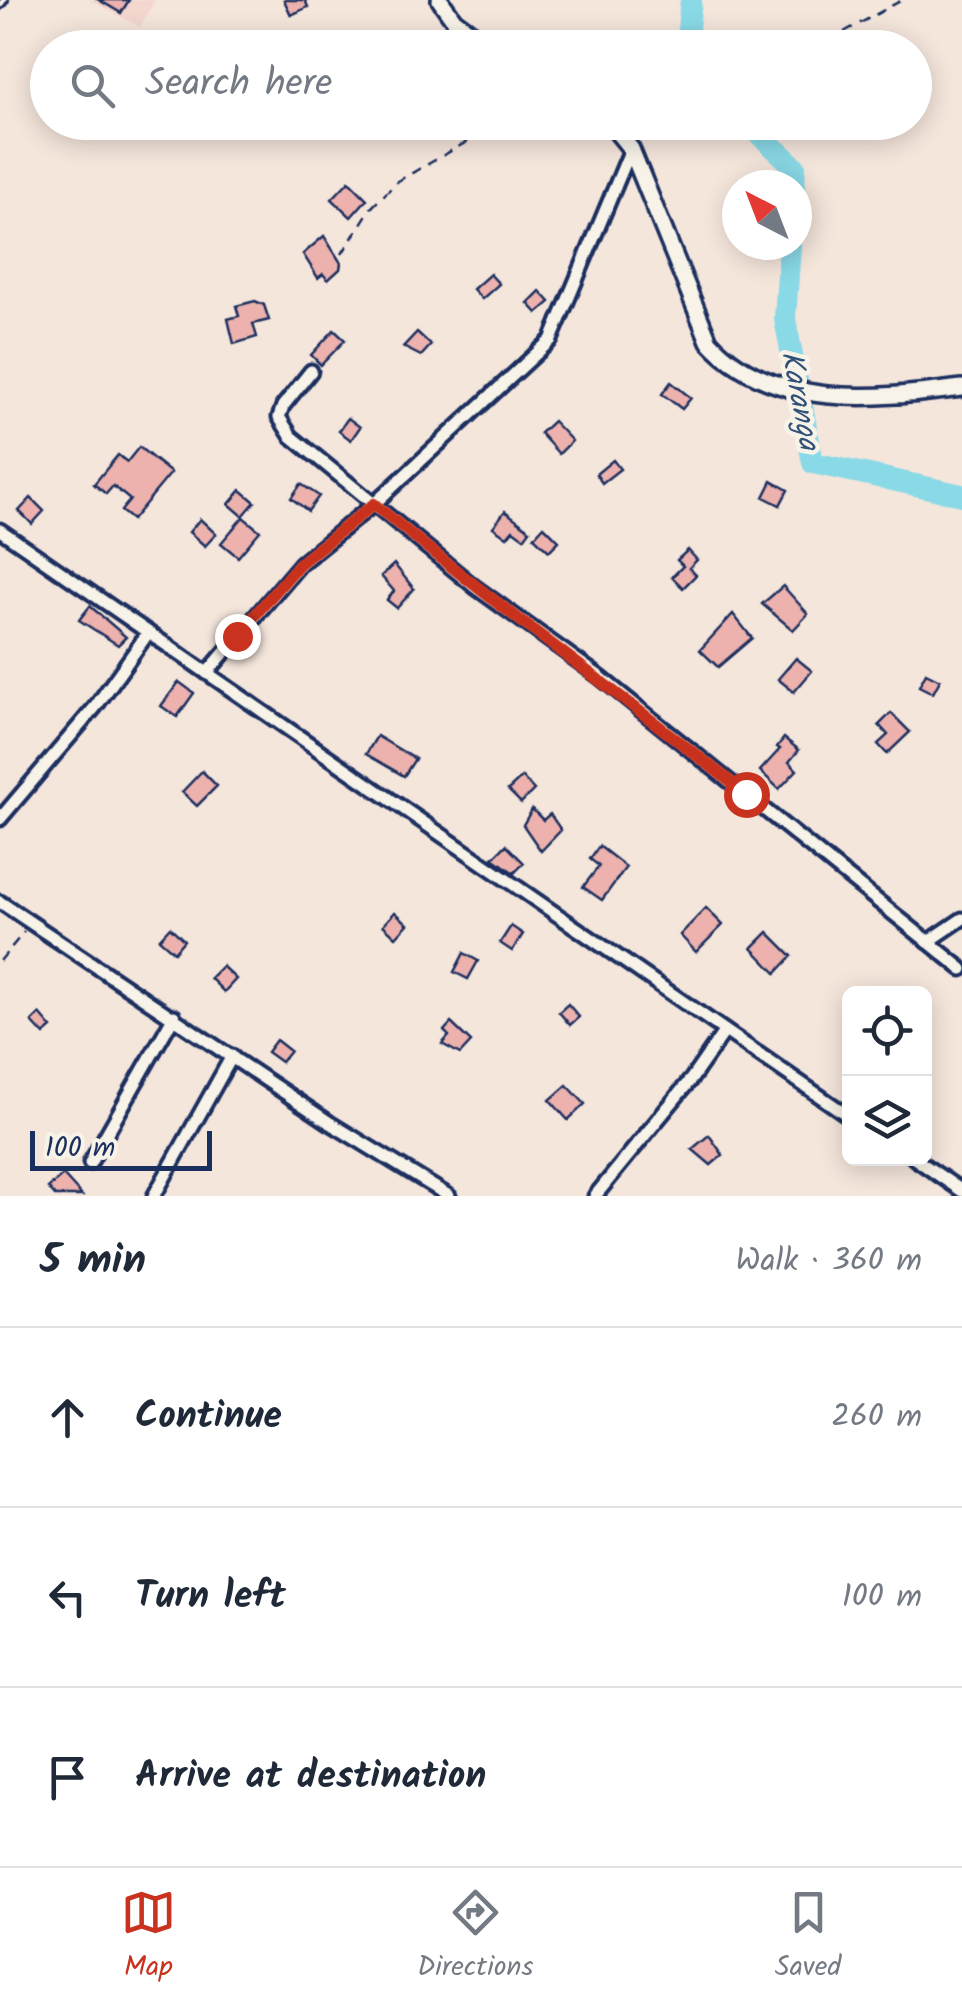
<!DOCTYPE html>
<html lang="en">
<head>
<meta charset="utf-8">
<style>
	:root { --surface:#fff; --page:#f6f6f7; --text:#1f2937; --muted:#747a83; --line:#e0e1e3; --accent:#c8321e }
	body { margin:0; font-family:Kalam,sans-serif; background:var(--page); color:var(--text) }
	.controls { position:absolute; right:30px; bottom:30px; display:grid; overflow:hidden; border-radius:15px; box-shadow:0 5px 25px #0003 }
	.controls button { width:90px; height:90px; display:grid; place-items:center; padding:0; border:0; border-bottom:2px solid var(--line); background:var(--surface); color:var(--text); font:50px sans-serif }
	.compass { position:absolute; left:722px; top:170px; width:90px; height:90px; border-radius:50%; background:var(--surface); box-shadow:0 5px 25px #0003; rotate:318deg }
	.scale { position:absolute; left:30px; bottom:25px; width:182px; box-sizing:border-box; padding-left:10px; border:5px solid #1b2f5e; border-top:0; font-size:28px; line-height:35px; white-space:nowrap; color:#1b2f5e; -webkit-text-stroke:8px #f7f3e8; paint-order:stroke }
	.stop { position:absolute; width:30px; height:30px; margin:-22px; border:8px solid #c8321e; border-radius:50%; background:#fff }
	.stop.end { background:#c8321e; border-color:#fff; box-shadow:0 2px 10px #0008 }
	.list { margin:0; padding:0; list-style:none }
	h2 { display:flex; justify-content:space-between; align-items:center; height:130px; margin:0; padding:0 40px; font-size:42px }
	h2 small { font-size:32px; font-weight:400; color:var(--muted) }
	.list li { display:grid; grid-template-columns:65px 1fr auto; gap:30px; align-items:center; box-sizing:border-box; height:180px; padding:0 40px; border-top:2px solid var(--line) }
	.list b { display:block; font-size:38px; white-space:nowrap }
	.list em { font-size:32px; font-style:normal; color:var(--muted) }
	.icon { flex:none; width:55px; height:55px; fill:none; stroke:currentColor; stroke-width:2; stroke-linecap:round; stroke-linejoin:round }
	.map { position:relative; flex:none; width:962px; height:1196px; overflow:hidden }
	.search { position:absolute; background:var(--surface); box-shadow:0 5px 25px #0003; left:30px; right:30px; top:30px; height:110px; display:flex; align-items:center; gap:25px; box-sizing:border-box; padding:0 35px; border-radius:55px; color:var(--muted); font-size:38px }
	.sheet { height:670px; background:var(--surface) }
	nav { display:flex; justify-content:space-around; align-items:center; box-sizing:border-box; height:140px; border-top:2px solid var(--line); background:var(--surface); font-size:28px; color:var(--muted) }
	nav a { display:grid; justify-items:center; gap:5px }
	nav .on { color:var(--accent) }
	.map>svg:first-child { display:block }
	.built { fill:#f3d6ce }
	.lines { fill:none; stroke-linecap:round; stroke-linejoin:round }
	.river { stroke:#8ad9e7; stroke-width:22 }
	.building { fill:#edb2ad; stroke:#1b2f5e; stroke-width:2.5 }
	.service-casing { stroke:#1b2f5e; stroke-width:12 }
	.minor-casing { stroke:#1b2f5e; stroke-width:19 }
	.secondary-casing { stroke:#1b2f5e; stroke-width:22 }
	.path { stroke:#1b2f5e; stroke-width:2.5; stroke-dasharray:10 8; stroke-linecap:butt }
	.service { stroke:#f7f3e8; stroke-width:5 }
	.minor { stroke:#f7f3e8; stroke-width:11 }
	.secondary { stroke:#f7f3e8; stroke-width:15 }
	.route { stroke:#c8321e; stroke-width:12 }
	.labels { text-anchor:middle; stroke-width:9; stroke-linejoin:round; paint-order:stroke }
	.water-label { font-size:30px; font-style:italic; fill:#315179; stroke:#f7f3e8 }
</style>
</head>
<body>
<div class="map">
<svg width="962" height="1196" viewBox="0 0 962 1196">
	<rect width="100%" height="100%" fill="#f5e6dc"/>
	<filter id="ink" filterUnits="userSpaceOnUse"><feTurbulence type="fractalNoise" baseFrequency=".01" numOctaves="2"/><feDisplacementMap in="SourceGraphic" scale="20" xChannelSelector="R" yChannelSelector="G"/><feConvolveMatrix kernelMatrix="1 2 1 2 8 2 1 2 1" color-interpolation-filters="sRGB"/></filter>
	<g filter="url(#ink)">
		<!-- built -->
		<path class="built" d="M90,0h65l-15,27z"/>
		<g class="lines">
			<!-- river -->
			<g class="river">
				<path d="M686,48l5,-48"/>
				<path d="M746,122l49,45 -1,18"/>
				<path d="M790,245l-5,74 28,144 149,32"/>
			</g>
		</g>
		<!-- building -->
		<g class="building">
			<path d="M99,0h30l-8,13z"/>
			<path d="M284,0h21l3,7 -17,8z"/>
			<path d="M349,181l18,18 -16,18 -19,-18z"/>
			<path d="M324,236l17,27 -1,6 -12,11 -5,-6 -5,4 -15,-24z"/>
			<path d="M490,274l9,10 -17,15 -9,-10z"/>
			<path d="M540,291l10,11 -13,11 -9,-10z"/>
			<path d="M255,301l9,4 5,15 -16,4 4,13 -23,7 -6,-25 11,-3 -3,-10z"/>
			<path d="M334,330l11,10 -24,25 -10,-10z"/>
			<path d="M417,332l14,13 -10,11 -18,-9z"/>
			<path d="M671,382l20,16 -9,11 -20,-15z"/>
			<path d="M348,418l12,9 -9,13 -12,-9z"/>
			<path d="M553,421l19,20 -13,13 -19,-21z"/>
			<path d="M139,447l32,26 -39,47 -11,-9 9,-11 -17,-14 -7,8 -12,-10 24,-29 9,7z"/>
			<path d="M613,460l7,9 -18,14 -6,-9z"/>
			<path d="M772,481l16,9 -8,15 -16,-8z"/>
			<path d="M301,484l18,12 -11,15 -17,-13z"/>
			<path d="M241,490l14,12 -12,14 -14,-12z"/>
			<path d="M31,498l13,13 -12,13 -13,-13z"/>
			<path d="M505,511l25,19 -6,8 -11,-8 -6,7 -14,-10z"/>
			<path d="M243,517l17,14 -22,26 -17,-14z"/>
			<path d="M200,519l16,15 -11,12 -16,-14z"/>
			<path d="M544,526l15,15 -10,10 -15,-14z"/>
			<path d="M688,550l9,10 -8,8 7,7 -13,13 -11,-11 11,-11 -6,-6z"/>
			<path d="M394,564l20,25 -17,19 -10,-8 7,-9 -13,-15z"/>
			<path d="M783,586l25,28 -15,16 -31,-26z"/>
			<path d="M90,606l36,31 -8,8 -39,-25z"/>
			<path d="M733,614l19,24 -34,29 -18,-17z"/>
			<path d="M796,658l16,13 -18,21 -16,-13z"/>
			<path d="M926,673l14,7 -7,13 -14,-7z"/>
			<path d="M179,682l15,11 -17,24 -16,-11z"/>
			<path d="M891,713l19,19 -23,22 -9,-10 10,-9 -9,-10z"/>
			<path d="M377,736l38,23 -11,17 -38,-22z"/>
			<path d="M784,738l15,12 -10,12 8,8 -18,19 -19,-18 20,-22 -3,-2z"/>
			<path d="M202,771l15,15 -20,20 -15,-14z"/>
			<path d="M522,777l12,13 -13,13 -13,-13z"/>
			<path d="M532,809l11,11 7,-6 11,16 -20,21 -18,-26z"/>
			<path d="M506,845l18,18 -10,10 -21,-15z"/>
			<path d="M599,846l27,21 -24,33 -19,-13 16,-21 -9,-7z"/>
			<path d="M706,908l17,17 -27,27 -16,-17z"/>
			<path d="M395,912l13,12 -12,13 -13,-12z"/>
			<path d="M511,926l12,8 -11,17 -12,-8z"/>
			<path d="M170,927l14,13 -10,12 -15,-13z"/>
			<path d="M768,932l24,24 -16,17 -24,-25z"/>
			<path d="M464,953l14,8 -10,18 -14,-7z"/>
			<path d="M222,966l14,13 -12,13 -14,-14z"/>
			<path d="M568,1004l11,13 -9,8 -11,-13z"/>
			<path d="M40,1014l12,14 -8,7 -12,-13z"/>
			<path d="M451,1023l20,19 -11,12 -18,-10 7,-8 -5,-5z"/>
			<path d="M276,1040l14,11 -9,11 -14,-10z"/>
			<path d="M567,1085l18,19 -17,16 -18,-20z"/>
			<path d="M709,1135l14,20 -12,10 -19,-16z"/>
			<path d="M63,1175l19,21h-27l-7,-8z"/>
		</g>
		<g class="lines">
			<!-- service casing -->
			<g class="service-casing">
				<path id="service" d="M0,5l4,-5"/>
			</g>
			<!-- minor casing -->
			<g class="minor-casing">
				<g id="minor">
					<path d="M311,371l-28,35 -4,11 12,19 184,151 125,90 362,292"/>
					<path d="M0,530l850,587"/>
					<path d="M207,673l94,-110 73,-59 177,-164 80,-191"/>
					<path d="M0,819l96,-113 52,-73"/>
					<path d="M0,902l330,221 119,73"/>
					<path d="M928,942l34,-23"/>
					<path d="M914,1158l48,33"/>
					<path d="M90,1163l84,-147"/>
					<path d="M154,1196l78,-140"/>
					<path d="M595,1196l97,-118 32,-46"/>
				</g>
			</g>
			<!-- secondary casing -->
			<g class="secondary-casing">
				<g id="secondary">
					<path d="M440,0l14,20 38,28"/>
					<path d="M609,122l22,27 78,192c64,70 167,58 253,47"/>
				</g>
			</g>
			<!-- path -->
			<g class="path">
				<path d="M844,32l58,-32"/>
				<path d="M342,254l29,-46 27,-27 104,-59"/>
				<path d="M0,961l24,-29"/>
			</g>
			<!-- service -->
			<use href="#service" class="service"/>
			<!-- minor -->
			<use href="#minor" class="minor"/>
			<!-- secondary -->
			<use href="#secondary" class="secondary"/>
		</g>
	</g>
	<g class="lines" filter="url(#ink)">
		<!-- route -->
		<path class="route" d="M237,636l63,-73 74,-59c121,101 249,192 372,290"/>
	</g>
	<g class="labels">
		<!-- water labels -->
		<g class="water-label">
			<text transform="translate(801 400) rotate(79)" y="10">Karanga</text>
		</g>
	</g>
</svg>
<div class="controls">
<button><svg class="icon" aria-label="locate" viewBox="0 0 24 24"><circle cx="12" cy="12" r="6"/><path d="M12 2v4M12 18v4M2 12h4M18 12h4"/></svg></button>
<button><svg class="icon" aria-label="layers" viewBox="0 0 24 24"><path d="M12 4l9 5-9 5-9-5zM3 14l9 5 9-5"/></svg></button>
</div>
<svg class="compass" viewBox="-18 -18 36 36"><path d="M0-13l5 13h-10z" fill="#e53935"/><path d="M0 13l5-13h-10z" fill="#747a83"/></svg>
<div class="scale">100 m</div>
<div class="stop" style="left:746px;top:794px"></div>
<div class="stop end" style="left:237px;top:636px"></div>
<div class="search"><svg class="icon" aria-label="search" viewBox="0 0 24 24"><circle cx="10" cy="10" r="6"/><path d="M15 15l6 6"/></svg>Search here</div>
</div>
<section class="sheet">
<h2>5 min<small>Walk · 360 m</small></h2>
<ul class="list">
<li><svg class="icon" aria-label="ahead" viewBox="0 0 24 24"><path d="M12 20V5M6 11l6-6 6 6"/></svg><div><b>Continue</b></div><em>260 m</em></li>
<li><svg class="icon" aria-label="left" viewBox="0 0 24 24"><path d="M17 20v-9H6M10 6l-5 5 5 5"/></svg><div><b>Turn left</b></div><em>100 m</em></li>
<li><svg class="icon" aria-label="arrive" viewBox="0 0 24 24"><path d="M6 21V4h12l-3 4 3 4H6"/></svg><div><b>Arrive at destination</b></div></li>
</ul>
</section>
<nav>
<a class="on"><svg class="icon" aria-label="map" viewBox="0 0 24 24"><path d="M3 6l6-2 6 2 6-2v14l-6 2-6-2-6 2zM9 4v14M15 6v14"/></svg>Map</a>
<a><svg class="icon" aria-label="directions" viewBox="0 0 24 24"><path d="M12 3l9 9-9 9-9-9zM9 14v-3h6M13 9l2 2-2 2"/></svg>Directions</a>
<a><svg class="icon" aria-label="saved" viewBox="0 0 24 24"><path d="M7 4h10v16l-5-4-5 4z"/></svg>Saved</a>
</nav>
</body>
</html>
